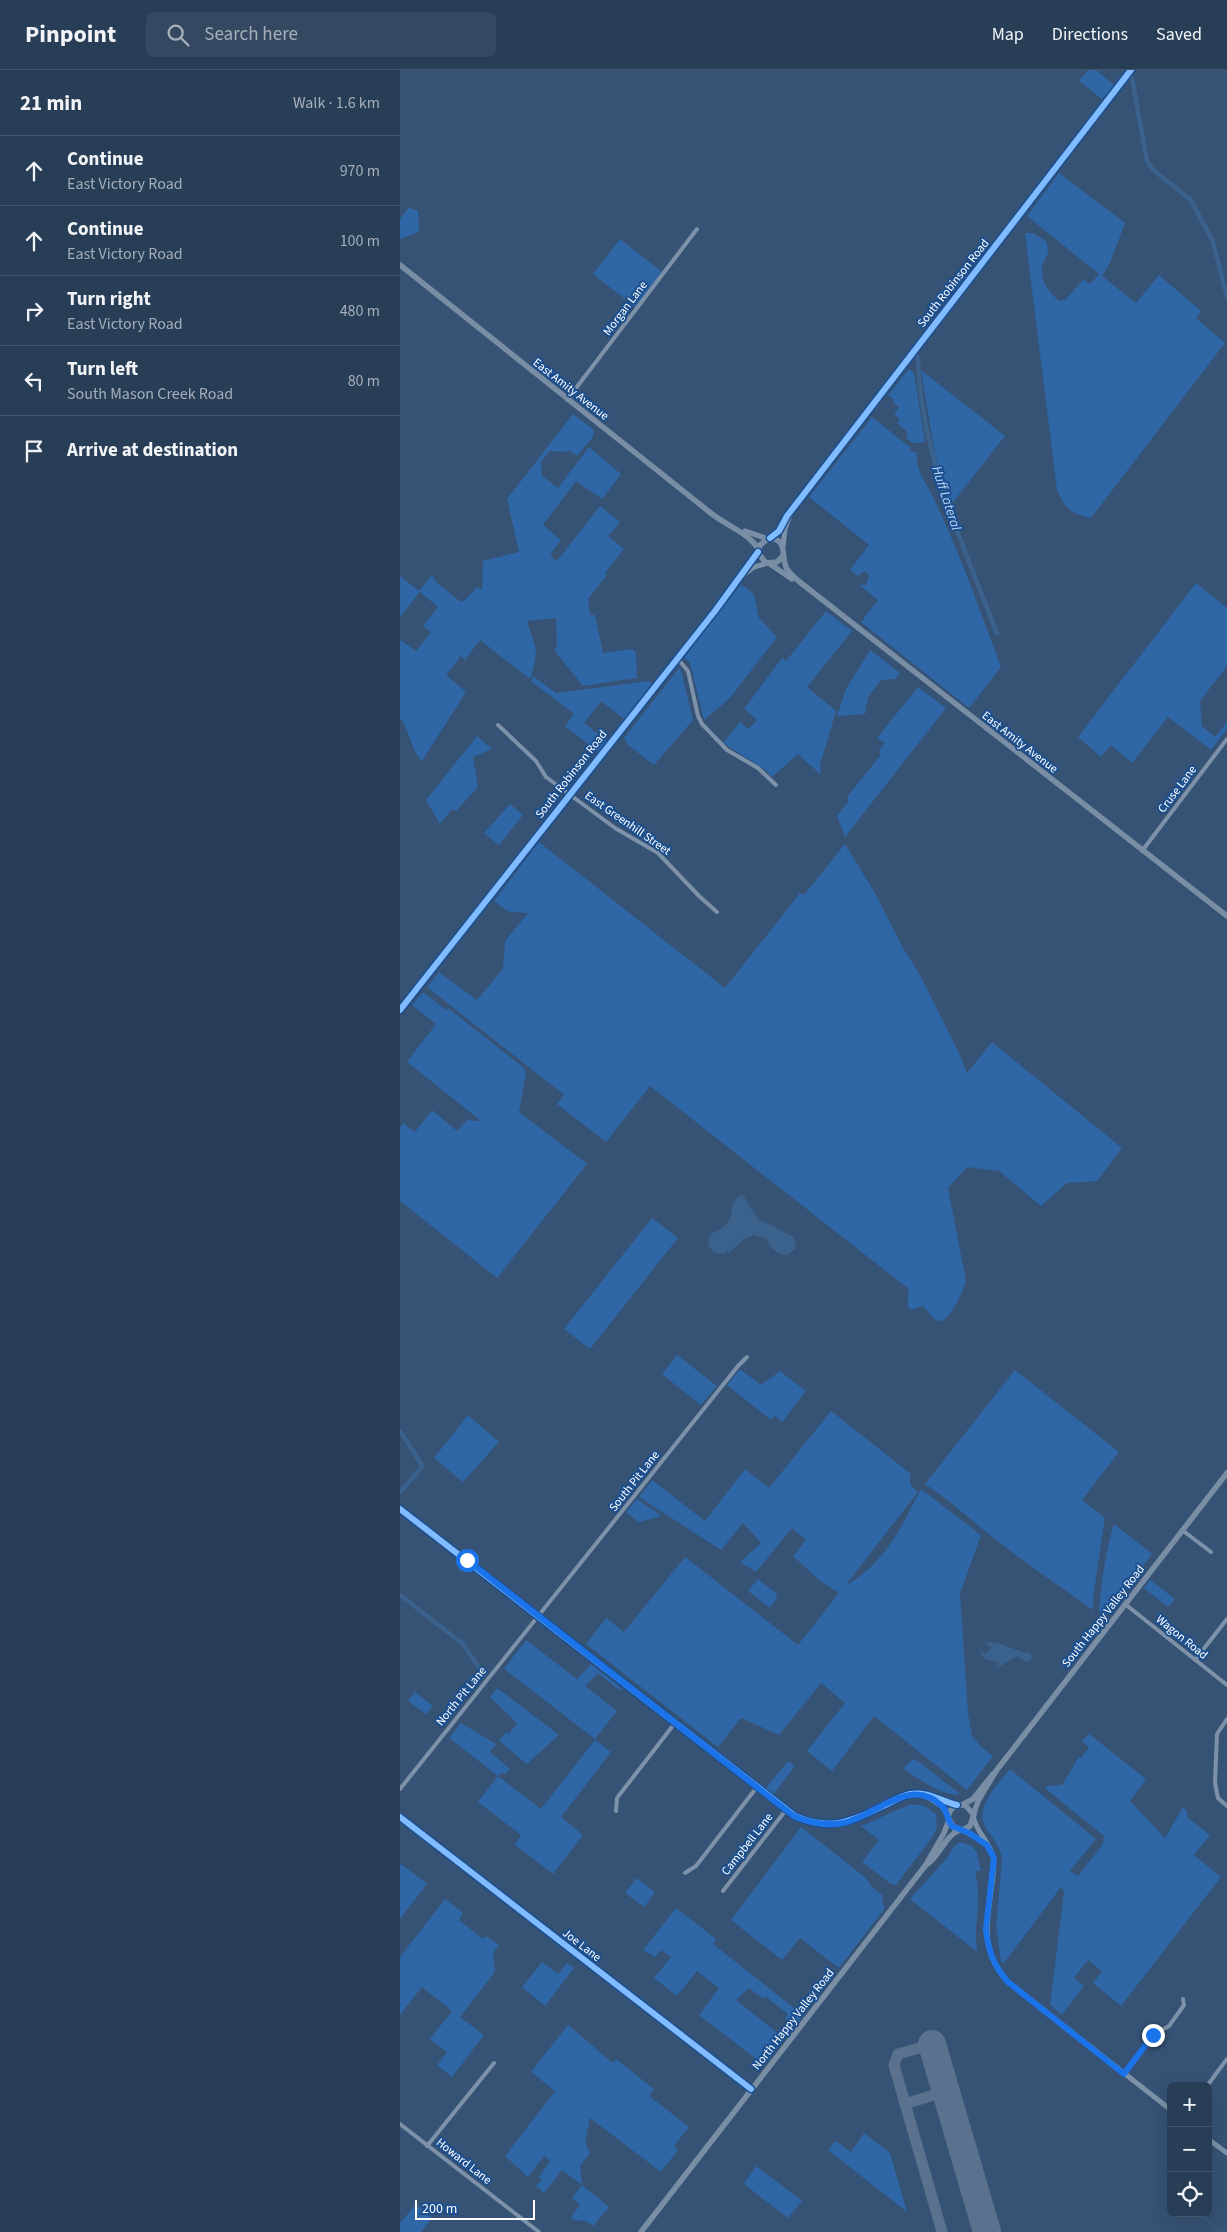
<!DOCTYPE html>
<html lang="en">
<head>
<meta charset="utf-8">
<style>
	:root { --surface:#283e57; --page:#344961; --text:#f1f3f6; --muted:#a5aeba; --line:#44576d }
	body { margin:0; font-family:"Source Sans 3",sans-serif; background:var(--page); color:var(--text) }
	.controls { position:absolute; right:15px; bottom:15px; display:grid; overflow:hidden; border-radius:8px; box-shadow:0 5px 20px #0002 }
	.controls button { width:45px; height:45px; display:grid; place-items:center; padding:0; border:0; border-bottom:1px solid var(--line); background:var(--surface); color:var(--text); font:25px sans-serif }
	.scale { position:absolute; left:15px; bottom:12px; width:120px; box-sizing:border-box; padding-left:5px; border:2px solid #fff; border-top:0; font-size:14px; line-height:18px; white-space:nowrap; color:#fff; -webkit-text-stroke:4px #1b4f8f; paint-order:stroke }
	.stop { position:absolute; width:15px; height:15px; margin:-11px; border:4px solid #1a73e8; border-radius:50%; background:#fff }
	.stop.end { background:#1a73e8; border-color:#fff; box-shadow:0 1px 5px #0008 }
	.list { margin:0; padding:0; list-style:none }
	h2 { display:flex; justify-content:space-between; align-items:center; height:65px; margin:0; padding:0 20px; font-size:21px }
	h2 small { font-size:16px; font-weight:400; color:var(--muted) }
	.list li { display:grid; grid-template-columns:32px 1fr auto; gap:15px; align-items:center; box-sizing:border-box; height:70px; padding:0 20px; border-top:1px solid var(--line) }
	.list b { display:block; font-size:19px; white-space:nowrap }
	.list p { margin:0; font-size:16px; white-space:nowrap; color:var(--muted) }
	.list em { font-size:16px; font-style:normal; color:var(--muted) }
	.icon { flex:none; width:28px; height:28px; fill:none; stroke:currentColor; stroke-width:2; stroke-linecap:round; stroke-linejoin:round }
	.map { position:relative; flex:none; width:827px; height:2162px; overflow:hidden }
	header { display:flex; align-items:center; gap:30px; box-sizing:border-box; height:70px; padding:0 25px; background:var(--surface); border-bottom:1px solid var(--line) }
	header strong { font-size:24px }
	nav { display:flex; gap:28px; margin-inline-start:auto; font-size:18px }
	.search { width:350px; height:45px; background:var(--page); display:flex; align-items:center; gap:12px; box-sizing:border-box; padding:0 18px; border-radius:8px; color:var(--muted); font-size:19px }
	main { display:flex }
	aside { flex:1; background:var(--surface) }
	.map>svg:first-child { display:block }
	.green { fill:#2f66a5 }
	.water { fill:#3b618d }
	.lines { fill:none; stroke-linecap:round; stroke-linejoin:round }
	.stream { stroke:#3b618d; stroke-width:1 }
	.canal { stroke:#3b618d; stroke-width:4.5 }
	.taxiway { stroke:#5a728e; stroke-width:11 }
	.runway { stroke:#5a728e; stroke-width:28 }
	.minor { stroke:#7d92a8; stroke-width:4 }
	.tertiary { stroke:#7d92a8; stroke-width:5 }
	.secondary { stroke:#798da4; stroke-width:5.5 }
	.cycleway-casing { stroke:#1b4f8f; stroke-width:9 }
	.cycleway { stroke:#80bcff; stroke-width:6 }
	.route { stroke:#1a73e8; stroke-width:6 }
	.labels { text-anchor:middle; stroke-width:4; stroke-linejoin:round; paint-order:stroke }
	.street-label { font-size:12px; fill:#fff; stroke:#1b4f8f }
	.water-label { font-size:14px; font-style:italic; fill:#b5d3f5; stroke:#1b4f8f }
</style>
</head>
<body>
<header>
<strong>Pinpoint</strong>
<div class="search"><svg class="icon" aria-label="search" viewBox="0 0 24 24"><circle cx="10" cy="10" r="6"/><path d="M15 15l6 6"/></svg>Search here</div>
<nav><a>Map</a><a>Directions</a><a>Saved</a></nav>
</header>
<main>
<aside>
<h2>21 min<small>Walk · 1.6 km</small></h2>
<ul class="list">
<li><svg class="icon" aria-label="ahead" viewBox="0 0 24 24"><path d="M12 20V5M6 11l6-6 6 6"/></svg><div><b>Continue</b><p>East Victory Road</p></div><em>970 m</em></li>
<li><svg class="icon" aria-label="ahead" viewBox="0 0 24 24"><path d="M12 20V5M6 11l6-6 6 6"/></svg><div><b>Continue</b><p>East Victory Road</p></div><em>100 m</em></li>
<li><svg class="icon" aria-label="right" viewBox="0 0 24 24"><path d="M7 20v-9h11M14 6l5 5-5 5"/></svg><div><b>Turn right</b><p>East Victory Road</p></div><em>480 m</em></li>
<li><svg class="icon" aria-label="left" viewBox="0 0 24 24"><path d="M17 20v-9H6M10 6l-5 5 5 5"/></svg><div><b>Turn left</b><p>South Mason Creek Road</p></div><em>80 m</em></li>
<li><svg class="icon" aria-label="arrive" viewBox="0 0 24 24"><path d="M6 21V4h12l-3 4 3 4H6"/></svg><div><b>Arrive at destination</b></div></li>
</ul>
</aside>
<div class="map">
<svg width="827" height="2162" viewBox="0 0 827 2162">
	<rect width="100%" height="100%" fill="#365274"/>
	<!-- green -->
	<g class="green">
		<path d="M688,0h8l18,15 -12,14 -23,-18z"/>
		<path d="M659,103l66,50 -15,40 -8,13 34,27 23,-28 42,36 -5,7 29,25 -134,175c-19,-4 -26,-9 -34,-28l-32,-257h8l14,9 1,12c-13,19 -4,33 11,47l6,-1 19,-21 6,5 9,-10 -72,-58z"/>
		<path d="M9,137l5,3h4l1,22 -19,7v-20z"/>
		<path d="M220,169l42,33 -27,35 -42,-33z"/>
		<path d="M509,299l5,4 11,69c-8,1 -12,3 -18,-4v-6l-10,-9 3,-4 -6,-5 5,-7 -6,-4 1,-3 -6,-5z"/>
		<path d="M521,300l84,66 -55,70 -15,-51z"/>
		<path d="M173,344l21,16 -1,7 -16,19 -9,-6 -3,2 -15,-1 -9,11 1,14 16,12 31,-41 32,27 -19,25 -26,-18 -33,44 18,15 -11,15 7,6 43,-55 20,16 -12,14 16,13 -19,24 2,2 -19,24 2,16h5l8,38 29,-4 4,3 1,26 -54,8 -28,-35 2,-7 -1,-26 -29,3c9,30 13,26 3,58l-50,-39 -15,20 -4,-4 -15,19 20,17 -44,69c-12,-11 -11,-30 -22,-43v-78l16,11 15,-19 -8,-6 15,-19 -18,-15 -20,25v-41l19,15 13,-16 5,8 24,19 5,-3 11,-12 5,3 1,-29 36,-9 -12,-53z"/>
		<path d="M472,347l39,31 -2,2 8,3c-2,18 10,31 17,46 26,54 46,112 67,168l-32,41 -108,-86 17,-22 -19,-15h7l3,-10 -5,-4 -6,5 -8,-6 19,-25 -60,-48z"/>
		<path d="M796,513l31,25v58l-27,35 2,25 13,11 12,-15v7l-16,21 -43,-33 -36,46 -21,-18 -10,12 -23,-20z"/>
		<path d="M341,514l13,10 5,24 18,19 -47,61 -26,22 -14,-57 -6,-5z"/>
		<path d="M426,541l26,20 -45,56 29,24 -16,54 1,10 -23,-21 -26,23 -8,-8 -41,-26 17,-21 9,7 8,-9 -13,-11 38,-51 4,3z"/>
		<path d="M470,580l30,23 -5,6 -14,1 -13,17 -3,17 -28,2 9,-27z"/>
		<path d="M279,598l2,2 12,50 -39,45 -26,-20 -4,-7z"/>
		<path d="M133,606l23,17 93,-12 3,2 -28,36 -23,-18 -17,22 23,18 -9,11 -33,-26 9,-12 -43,-33z"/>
		<path d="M518,617l28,21 -101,129 -8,-21 12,-15 -2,-4 33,-41 -1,-6 6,-7 -8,-5z"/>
		<path d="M77,666l15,13 -19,8 5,30 -22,24 -4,-2 -12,15 -14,-24z"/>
		<path d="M110,734l13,11 -24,30 -15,-12z"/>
		<path d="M139,772l186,146 75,-95 4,2 41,-51 30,49 27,53 18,29 39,78 8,20 25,-31 130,106 -25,33 -30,2 -26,23 -42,-35 -32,-4 -19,21 18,93c-3,12 -14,34 -24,40l-7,-1 -12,-14 -11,4 -4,-3v-14l2,-3 -260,-204 -44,56 -49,-38 7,-9 -137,-108 12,-15 38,28 26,-31 2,-28 23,-28 -19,-1 -15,-11z"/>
		<path d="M23,922l23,18 2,-2 75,59 3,5 -7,40 68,52 -90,114 -97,-77v-73l3,-5 12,9 17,-22 25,21 10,-11 14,1 -74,-59 29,-38 -24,-19z"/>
		<path d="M252,1148l26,20 -88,111 -26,-20z"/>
		<path d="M277,1285l40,31 -16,19 -39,-31z"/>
		<path d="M340,1299l21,16 19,-14 26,20 -24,31 -7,-7 -4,5 -44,-35z"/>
		<path d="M615,1300l104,82 -37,48 23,18 -11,73 -1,19c-36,-26 -73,-50 -107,-78 -20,-16 -39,-34 -61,-48z"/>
		<path d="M431,1341l80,63c-3,9 0,12 7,18l-73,94c41,-24 55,-57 76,-97l60,46 -21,59 8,119 4,23 9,11 12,9 -26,34 -93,-74 -42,55 -25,-20 38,-48 -24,-20 -42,52 -38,-17 -23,29 -132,-103 20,-26 18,14 61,-75 113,88 41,-52 -19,-12 -27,-25 13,-16 -14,-12 -36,44 -16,-10 21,-19 -18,-20 -22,27 -82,-53 13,-17 53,41 40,-52 24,19z"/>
		<path d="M68,1345l31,27 -36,40 -29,-24z"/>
		<path d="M237,1429l25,17 -23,6 -13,-10z"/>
		<path d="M714,1454l38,30 -47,61 -6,-5c3,-29 6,-57 15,-86z"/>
		<path d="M358,1509l18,14 1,5 -7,10 -22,-17z"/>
		<path d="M750,1510l25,19 -7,8 -24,-19z"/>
		<path d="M126,1570l51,39 14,-15 30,24 -2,2 -21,-17 -13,13 32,25 -22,28 -91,-70z"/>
		<path d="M97,1618l62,47 -32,29 -28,-23 7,-9 3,2 8,-11 -27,-26z"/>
		<path d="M15,1622l18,14 -7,8 -18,-13z"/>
		<path d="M61,1653l35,21 -6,8 20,17 -5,5 -4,-1 -3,3 43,33 54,-69 16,12 -50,65 22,18 -30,39 -38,-29 6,-10 -43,-33 20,-26 -49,-38z"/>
		<path d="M689,1664l57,45 -16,22 35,37 18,-31 4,4v6l23,18 -16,20 27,22 -100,129 -28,-23 9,-12 -14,-11 -14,18 10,8 -22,29 -12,-10 14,-113 -3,-5 -57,76 -3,-2 -5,-34 6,-68c-2,-14 -9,-20 -16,-31 -13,-20 13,-45 24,-59l86,70 -26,32 8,5 25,-32 1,-8 -58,-47v-3l16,-1 17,-28 2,1 8,-11 -7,-6z"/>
		<path d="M513,1689l5,2 42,33c-15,4 -45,-17 -57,-26z"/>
		<path d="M388,1691l7,5 -21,28 -8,-6z"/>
		<path d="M511,1734l14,2 11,8 1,14 -4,8 -37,49 -5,-1 -29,-22 17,-22 -18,-14z"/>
		<path d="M401,1757l65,51 5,8 12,10 -1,5 3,7 -46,60 -39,-30 -18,22 -51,-40z"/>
		<path d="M560,1772l12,4 5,6c0,7 3,12 4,19h-5c-1,6 2,12 2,19 1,20 -4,39 -1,59l-1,2 -66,-52 37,-41 7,-12z"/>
		<path d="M1,1794l26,20 -27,35v-54z"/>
		<path d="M237,1808l18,14 -11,15 -19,-14z"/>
		<path d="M45,1829l18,14 -4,7 24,19 3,-3 13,9 -6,8 2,19 -35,45 24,18 -32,42 -15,-12 10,-13 -17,-13 22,-28 -30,-24 -22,28v-58z"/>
		<path d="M276,1838l40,31 -3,5 90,71 -8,11 -10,-8 3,-4 -22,-17 -2,2 -15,-11 -13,12 49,39 -21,26 -65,-50 20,-27 -22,-17 -20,25 -23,-18 17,-21 -10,-7 -6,7 -12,-7z"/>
		<path d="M142,1892l16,12 9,-11 7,5 -29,38 -23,-19z"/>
		<path d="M168,1955l45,38 3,-4 38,30 -5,7 40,31 -15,19 4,4 -17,22 -71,-54 -5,25 5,10 -10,13 2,19 27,22 -16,19 -7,-5 -13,-1 -2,-3 9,-12 -8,-7 10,-13 -20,-15 -18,23 -8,-7 6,-7 -3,-2 11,-16 -6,-5 -16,21 -23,-21 50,-65 -24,-19z"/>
		<path d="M464,2063l26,20 17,59 -79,-62 8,-9 15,11z"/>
		<path d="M356,2096l46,35 -14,17 -44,-34z"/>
		<path d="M16,2134l16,14 -11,14h-21v-9z"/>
	</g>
	<!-- water -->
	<g class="water">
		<path d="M340,1125h3l16,25 15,6 20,12 2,10 -8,7c-12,0 -17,-7 -23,-17l-12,-3 -10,5 -14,13 -3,-4v4l-9,1 -4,-2 -5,-7 3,-11 14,-8 5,-7 3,-16z"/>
		<path d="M584,1572l13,1 29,10 3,-1 3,4 -2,5 -4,1 -9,-6 -21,13 2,-7 -11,-2 -6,-5 -1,-5 5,4 7,-6z"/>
	</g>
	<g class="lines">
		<!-- stream -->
		<path class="stream" d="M800,2143l19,19"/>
		<!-- canal -->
		<g class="canal">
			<path d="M732,8l15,83 6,9 38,30 22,42 14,55"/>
			<path d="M518,287c2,96 45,188 79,276"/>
			<path d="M0,1361l22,34 -1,3 -21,24"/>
			<path d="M0,1525l63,49 21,31"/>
		</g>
		<!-- taxiway -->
		<g class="taxiway">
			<path d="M534,1979l-11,-2 -25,7 -4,11 48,167"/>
			<path d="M505,2034l41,-13"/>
		</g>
		<!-- runway -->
		<path class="runway" d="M532,1974l55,188"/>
		<!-- minor -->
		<g class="minor">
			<path d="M167,330l130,-171"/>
			<path d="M277,588l11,13 10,45 4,8 25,26 31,18 18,17"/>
			<path d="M98,655l38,36 10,16 69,51 43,25 41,43 18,16"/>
			<path d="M742,781l85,-112"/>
			<path d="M782,1460l29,22"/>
			<path d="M725,1534l102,81"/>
			<path d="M795,1590l32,-41"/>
			<path d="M827,1649l-10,15 -2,49 3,15 9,8"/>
			<path d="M0,1719l338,-423 9,-9"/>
			<path d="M216,1741l1,-13 58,-75"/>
			<path d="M0,1747l351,272"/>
			<path d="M285,1803l11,-7 61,-79"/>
			<path d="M323,1821l63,-81"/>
			<path d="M724,2003l29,-38 16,-9 15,-21 -1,-6"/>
			<path d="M807,2016l20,-27"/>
			<path d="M0,2054l139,108"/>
			<path d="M27,2076l67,-83"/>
		</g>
		<!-- tertiary -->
		<g class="tertiary">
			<path d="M370,468l9,-7 8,-15 344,-446"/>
			<path d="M383,477l2,-18 5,-14"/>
			<path d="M346,503l8,-6 14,-4"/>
			<path d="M0,940l315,-399 43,-59"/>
			<path d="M0,1439l395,307c36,16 57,5 90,-11 8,-4 16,-9 25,-11 17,-3 31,7 47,11"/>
			<path d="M526,1726l17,11 5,10"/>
			<path d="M574,1749c3,14 16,23 19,38 2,8 0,18 -1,27 -5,39 -13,66 16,98l163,128"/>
			<path d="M563,1760l24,14"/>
			<path d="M808,2069l19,14"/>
		</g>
		<!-- secondary -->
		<g class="secondary">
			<path d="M0,195l312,249c14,11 38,20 46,35"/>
			<path d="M345,461l23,8"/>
			<path d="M383,486l-6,6 -11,1 -8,-10 2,-8 9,-7c20,1 11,19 18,31 3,5 9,10 14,14l426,333"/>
			<path d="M370,494l22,15"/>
			<path d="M562,1735l11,-6 20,-25"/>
			<path d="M574,1745l-8,-9c-10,-3 -17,2 -18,12l7,11 8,1 7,-4 8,-25 18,-30 231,-298"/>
			<path d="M525,1796c15,-9 18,-28 34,-36"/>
			<path d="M241,2162l284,-366 19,-33 5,-13"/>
		</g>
		<!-- cycleway casing -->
		<g class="cycleway-casing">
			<g id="cycleway">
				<path d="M370,468l9,-7 8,-15 344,-446"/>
				<path d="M0,940l315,-399 43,-59"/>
				<path d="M0,1439l395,307c36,16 57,5 90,-11 8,-4 16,-9 25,-11 17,-3 31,7 47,11"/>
				<path d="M0,1747l351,272"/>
			</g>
		</g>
		<!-- cycleway -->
		<use href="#cycleway" class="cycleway"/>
	</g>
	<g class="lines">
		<!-- route -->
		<path class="route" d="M67,1490l327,256c16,7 32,10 49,7 33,-7 67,-48 99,-17 6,6 5,14 10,20l17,7 18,12 7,13 -8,71c2,22 8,37 22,53l116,92 29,-39"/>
	</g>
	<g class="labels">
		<!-- street labels -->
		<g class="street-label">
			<text transform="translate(553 213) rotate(-52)" y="4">South Robinson Road</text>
			<text transform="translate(225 238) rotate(-53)" y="4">Morgan Lane</text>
			<text transform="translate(171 319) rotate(38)" y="4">East Amity Avenue</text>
			<text transform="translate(620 672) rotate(38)" y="4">East Amity Avenue</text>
			<text transform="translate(171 704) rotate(-52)" y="4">South Robinson Road</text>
			<text transform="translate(777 719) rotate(-53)" y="4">Cruse Lane</text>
			<text transform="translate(228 753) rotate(35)" y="4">East Greenhill Street</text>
			<text transform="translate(234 1411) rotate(-52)" y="4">South Pit Lane</text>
			<text transform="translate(703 1546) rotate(-52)" y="4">South Happy Valley Road</text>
			<text transform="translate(782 1567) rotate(39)" y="4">Wagon Road</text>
			<text transform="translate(61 1626) rotate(-51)" y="4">North Pit Lane</text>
			<text transform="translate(347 1774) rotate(-52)" y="4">Campbell Lane</text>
			<text transform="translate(182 1875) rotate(38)" y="4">Joe Lane</text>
			<text transform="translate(393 1949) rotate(-52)" y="4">North Happy Valley Road</text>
			<text transform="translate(64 2091) rotate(38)" y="4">Howard Lane</text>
		</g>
		<!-- water labels -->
		<g class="water-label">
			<text transform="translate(547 428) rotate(72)" y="5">Huff Lateral</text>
		</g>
	</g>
</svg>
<div class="controls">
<button>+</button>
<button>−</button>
<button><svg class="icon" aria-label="locate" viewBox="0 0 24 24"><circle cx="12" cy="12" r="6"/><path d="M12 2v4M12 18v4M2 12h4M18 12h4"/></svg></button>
</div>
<div class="scale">200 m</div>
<div class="stop" style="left:67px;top:1490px"></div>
<div class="stop end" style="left:753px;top:1965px"></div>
</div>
</main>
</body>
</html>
